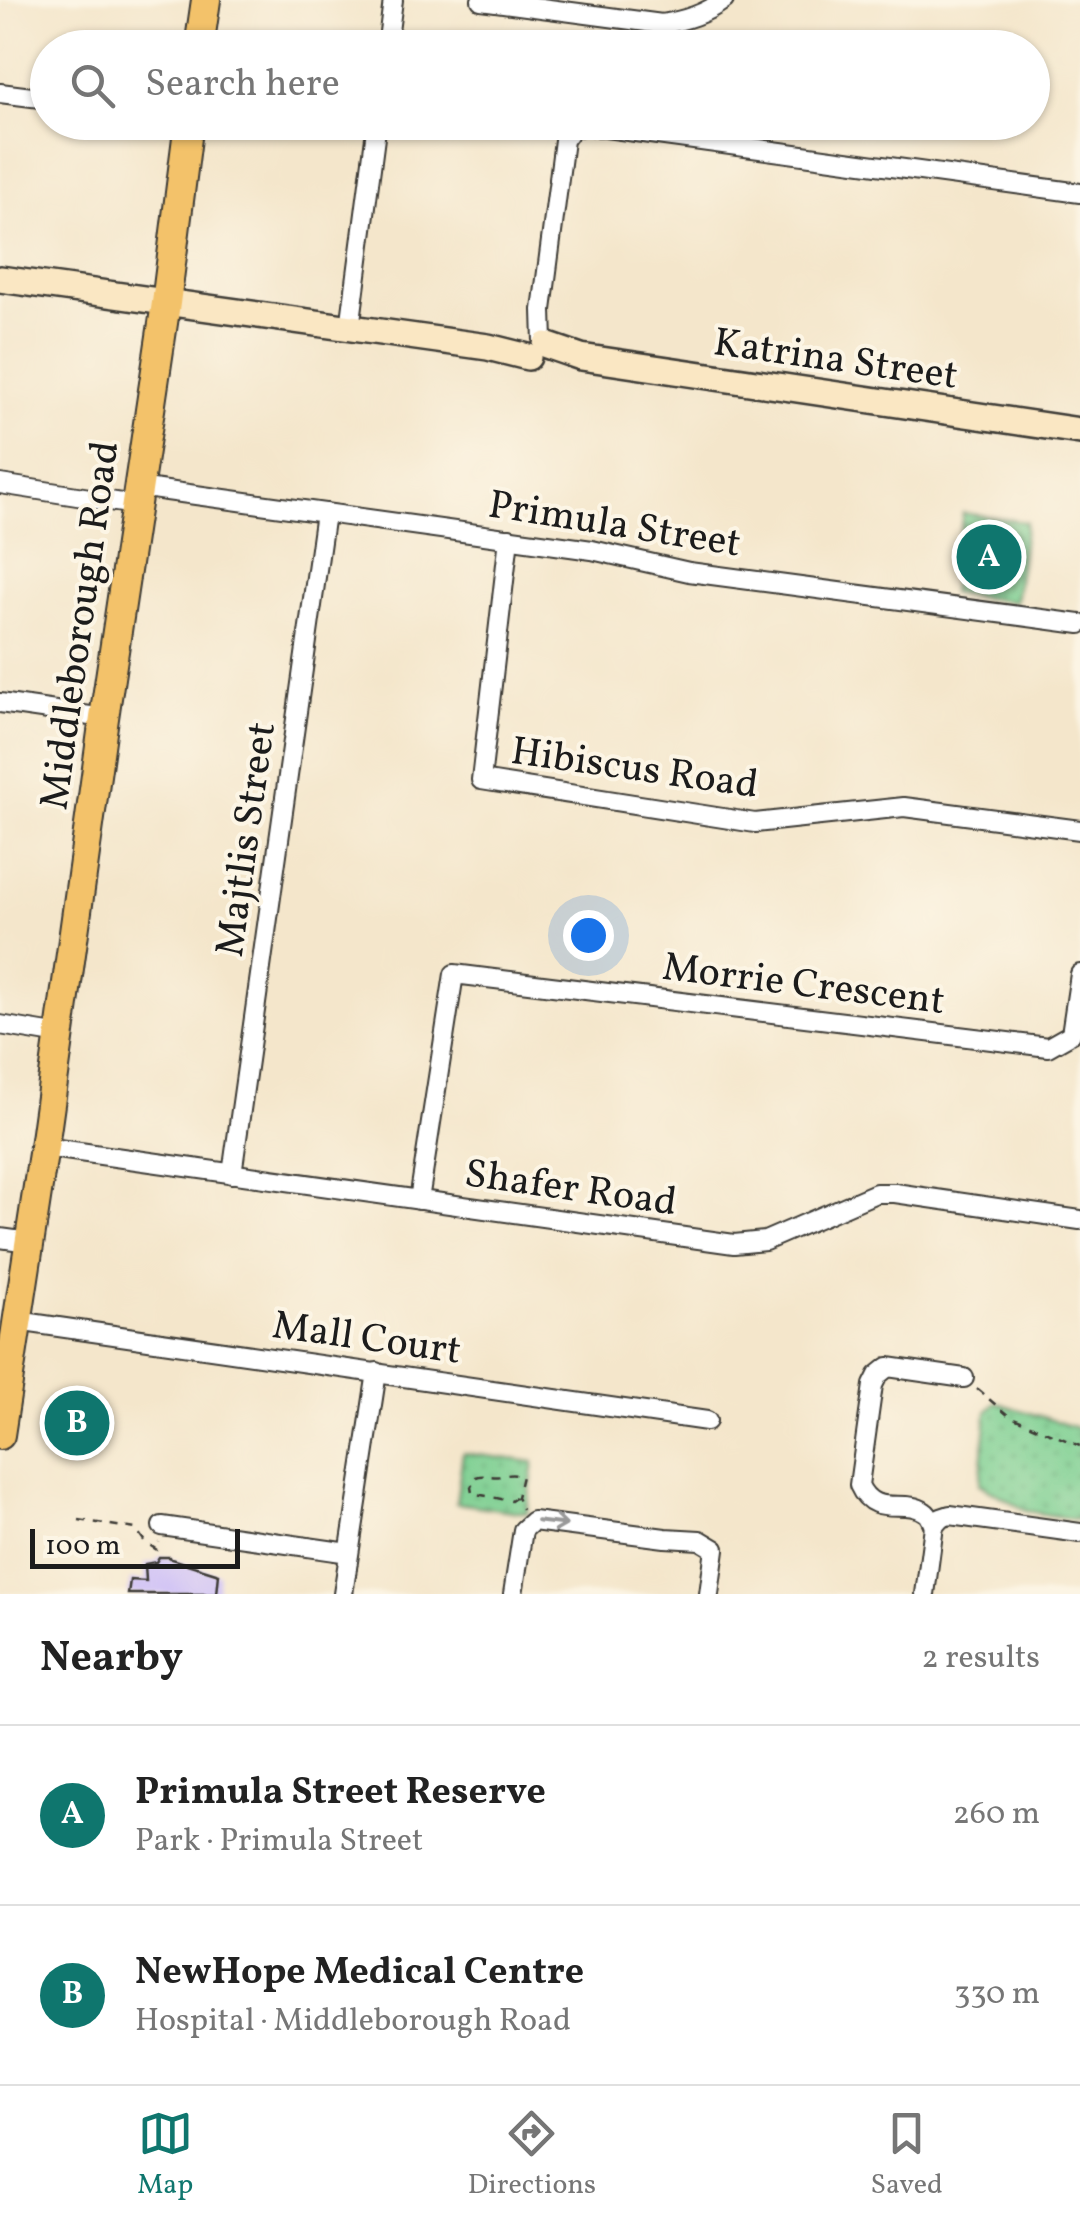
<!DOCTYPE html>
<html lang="en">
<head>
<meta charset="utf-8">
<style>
	:root { --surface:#fff; --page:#f6f6f6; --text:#222; --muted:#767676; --line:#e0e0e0; --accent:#0f766e }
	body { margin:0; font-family:Vollkorn,serif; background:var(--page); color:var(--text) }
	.scale { position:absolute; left:30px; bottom:25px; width:210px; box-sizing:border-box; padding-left:10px; border:5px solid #1c1c1c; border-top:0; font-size:28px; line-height:35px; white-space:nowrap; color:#1c1c1c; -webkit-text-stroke:8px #fcf5e5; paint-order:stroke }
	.you { position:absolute; left:588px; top:935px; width:35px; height:35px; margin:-25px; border:8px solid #fff; border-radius:50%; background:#1a73e8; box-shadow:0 0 0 15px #1a73e833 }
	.badge { display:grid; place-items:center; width:65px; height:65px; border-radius:50%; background:var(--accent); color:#fff; font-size:32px; font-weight:700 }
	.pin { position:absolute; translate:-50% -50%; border:5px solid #fff; box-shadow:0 2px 10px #0006 }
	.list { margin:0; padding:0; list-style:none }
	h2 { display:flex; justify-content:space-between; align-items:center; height:130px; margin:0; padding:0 40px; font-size:42px }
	h2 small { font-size:32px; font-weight:400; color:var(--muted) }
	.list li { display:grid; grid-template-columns:65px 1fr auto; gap:30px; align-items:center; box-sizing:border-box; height:180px; padding:0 40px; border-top:2px solid var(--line) }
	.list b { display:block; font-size:38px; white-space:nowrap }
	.list p { margin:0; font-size:32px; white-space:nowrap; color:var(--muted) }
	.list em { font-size:32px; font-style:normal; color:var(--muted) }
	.icon { flex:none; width:55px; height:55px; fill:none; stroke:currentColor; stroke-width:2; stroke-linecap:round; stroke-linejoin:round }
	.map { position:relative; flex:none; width:1080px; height:1594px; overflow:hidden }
	.search { position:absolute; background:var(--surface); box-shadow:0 2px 8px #0004; left:30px; right:30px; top:30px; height:110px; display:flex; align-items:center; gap:25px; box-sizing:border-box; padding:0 35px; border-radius:55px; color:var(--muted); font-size:38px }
	.sheet { height:490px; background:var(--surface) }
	nav { display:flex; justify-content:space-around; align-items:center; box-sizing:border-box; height:140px; border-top:2px solid var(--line); background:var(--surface); font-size:28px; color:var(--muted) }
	nav a { display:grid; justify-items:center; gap:5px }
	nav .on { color:var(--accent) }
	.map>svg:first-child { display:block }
	.park { fill:url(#park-dots); stroke:#4c7656; stroke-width:2.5 }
	.building { fill:#bfaffc }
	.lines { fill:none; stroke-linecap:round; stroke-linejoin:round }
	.street-casing { stroke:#3c3a36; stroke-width:22 }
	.secondary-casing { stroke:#3c3a36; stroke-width:30 }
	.primary-casing { stroke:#3c3a36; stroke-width:32 }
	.path { stroke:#3c3a36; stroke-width:2.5; stroke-dasharray:8 8; stroke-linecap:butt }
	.street { stroke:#fff; stroke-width:18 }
	.secondary { stroke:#fae7c3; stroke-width:25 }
	.primary { stroke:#f3c26a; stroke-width:28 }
	.oneway { stroke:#999 }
	.labels { text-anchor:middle; stroke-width:8; stroke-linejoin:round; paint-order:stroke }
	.street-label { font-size:40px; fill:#1c1c1c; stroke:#fcf5e5 }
</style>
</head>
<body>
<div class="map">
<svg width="1080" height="1594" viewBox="0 0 1080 1594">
	<defs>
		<pattern id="park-dots" width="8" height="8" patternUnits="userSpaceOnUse" patternTransform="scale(2.5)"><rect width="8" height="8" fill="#7ccf91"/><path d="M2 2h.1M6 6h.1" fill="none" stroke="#6bb17c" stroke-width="1.8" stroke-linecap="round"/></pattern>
	</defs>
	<rect width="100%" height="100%" fill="#fcf5e5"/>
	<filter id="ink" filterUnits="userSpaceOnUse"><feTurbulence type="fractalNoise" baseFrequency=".01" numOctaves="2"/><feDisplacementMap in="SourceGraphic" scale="20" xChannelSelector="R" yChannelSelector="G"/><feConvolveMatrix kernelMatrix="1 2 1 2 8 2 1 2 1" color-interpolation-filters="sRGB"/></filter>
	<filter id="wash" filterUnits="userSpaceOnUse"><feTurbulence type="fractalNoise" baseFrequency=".0048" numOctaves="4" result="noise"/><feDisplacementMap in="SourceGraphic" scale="40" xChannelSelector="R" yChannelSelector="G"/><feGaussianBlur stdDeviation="2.25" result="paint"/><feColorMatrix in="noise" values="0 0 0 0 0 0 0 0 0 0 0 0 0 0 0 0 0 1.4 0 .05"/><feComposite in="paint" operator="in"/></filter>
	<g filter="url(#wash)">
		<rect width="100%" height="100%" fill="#f4e6cb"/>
		<!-- park -->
		<g class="park">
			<path d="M963,513l63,9 -11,80 -64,-9z"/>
			<path d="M995,1402l85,27v82l-2,9 -51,-9 -47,-27 7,-72z"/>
			<path d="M463,1453l71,9 -7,51 -71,-10z"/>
		</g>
		<g id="blocks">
			<!-- building -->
			<g class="building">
				<path d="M58,1406l42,6 -4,28 -43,-6z"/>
				<path d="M159,1557h11l1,2 48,15 -2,20h-89l2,-14 16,1 -1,-17 11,-2z"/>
			</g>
		</g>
	</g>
	<g filter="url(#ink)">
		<use href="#blocks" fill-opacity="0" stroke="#3c3a36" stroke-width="2.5"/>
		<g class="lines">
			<!-- street casing -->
			<g class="street-casing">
				<g id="street">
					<path d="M481,0l181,24c24,-4 43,-10 62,-24"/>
					<path d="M387,48l6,-48"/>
					<path d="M0,93l48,6"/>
					<path d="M350,328l27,-206"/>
					<path d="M543,342l-1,-32 22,-170 8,-11 12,-4 496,68"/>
					<path d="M0,484l135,21"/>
					<path d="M138,487l454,63 97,22 391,52"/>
					<path d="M509,538l-28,242 274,43 149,-16 176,23"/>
					<path d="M0,703l104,15"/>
					<path d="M0,1025l60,10"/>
					<path d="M44,1147l690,97 31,-3 111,-48h19l185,27"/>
					<path d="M232,1174l93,-661"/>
					<path d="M419,1200l35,-226 594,73 23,-13 9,-60"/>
					<path d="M0,1238l29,4"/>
					<path d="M17,1321l690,100"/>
					<path d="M162,1526l187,27"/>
					<path d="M934,1526c-2,-4 -5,-12 -9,-14 -21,-15 -51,7 -66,-27l14,-100 5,-10 10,-8 76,11"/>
					<path d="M343,1594l34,-222"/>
					<path d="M513,1594l10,-64 10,-9 132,17 35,2 15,9 -6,45"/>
					<path d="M925,1594l9,-68 7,-8 9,-3 130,18"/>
				</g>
			</g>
			<!-- secondary casing -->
			<g class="secondary-casing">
				<g id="secondary">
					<path d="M0,279l488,68 40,10"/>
					<path d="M546,345l35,12 499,74"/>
				</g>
			</g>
			<!-- primary casing -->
			<g class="primary-casing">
				<g id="primary">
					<path d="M199,48l7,-48"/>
					<path d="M0,1435l44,-288 60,-429 62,-415 23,-181"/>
				</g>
			</g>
			<!-- path -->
			<g class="path">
				<path d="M977,1389l32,27 71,30"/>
				<path d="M517,1497l-6,4 -39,-8 -1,-6 5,-10c9,-3 17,1 26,-1 9,-2 10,-2 20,0l-5,21 5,12"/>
				<path d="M79,1520l57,9 9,13 12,8 2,-8"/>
			</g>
			<!-- street -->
			<use href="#street" class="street"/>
			<!-- secondary -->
			<use href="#secondary" class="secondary"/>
			<!-- primary -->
			<use href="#primary" class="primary"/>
		</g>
		<!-- one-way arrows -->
		<defs><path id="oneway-shaft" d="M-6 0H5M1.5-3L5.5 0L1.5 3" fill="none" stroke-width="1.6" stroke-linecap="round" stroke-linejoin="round" transform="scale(2.5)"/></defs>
		<use class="oneway" href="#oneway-shaft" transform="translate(552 1523) rotate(7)"/>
	</g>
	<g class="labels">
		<!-- street labels -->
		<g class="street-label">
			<text transform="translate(836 357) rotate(8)" y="14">Katrina Street</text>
			<text transform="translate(615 522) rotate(9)" y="14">Primula Street</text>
			<text transform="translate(78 625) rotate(-82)" y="14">Middleborough Road</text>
			<text transform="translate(635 766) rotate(8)" y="14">Hibiscus Road</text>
			<text transform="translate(244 839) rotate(-82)" y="14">Majtlis Street</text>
			<text transform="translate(804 982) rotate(7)" y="14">Morrie Crescent</text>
			<text transform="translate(571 1186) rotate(8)" y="14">Shafer Road</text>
			<text transform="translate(367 1336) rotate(8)" y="14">Mall Court</text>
		</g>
	</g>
</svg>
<div class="scale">100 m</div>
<div class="you"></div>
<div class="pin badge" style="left:989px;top:557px">A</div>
<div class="pin badge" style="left:77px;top:1423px">B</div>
<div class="search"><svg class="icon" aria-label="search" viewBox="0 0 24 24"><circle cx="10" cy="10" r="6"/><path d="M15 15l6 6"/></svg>Search here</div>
</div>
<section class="sheet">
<h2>Nearby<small>2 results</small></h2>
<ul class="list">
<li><span class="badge">A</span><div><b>Primula Street Reserve</b><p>Park · Primula Street</p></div><em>260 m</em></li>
<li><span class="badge">B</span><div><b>NewHope Medical Centre</b><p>Hospital · Middleborough Road</p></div><em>330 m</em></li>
</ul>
</section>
<nav>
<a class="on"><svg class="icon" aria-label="map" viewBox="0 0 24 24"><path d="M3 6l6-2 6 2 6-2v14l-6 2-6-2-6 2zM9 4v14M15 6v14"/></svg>Map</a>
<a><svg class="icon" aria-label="directions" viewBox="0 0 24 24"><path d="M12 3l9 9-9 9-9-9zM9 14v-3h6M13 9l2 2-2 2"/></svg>Directions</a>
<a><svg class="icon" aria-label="saved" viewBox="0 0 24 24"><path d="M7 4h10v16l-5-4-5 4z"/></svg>Saved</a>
</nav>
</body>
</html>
